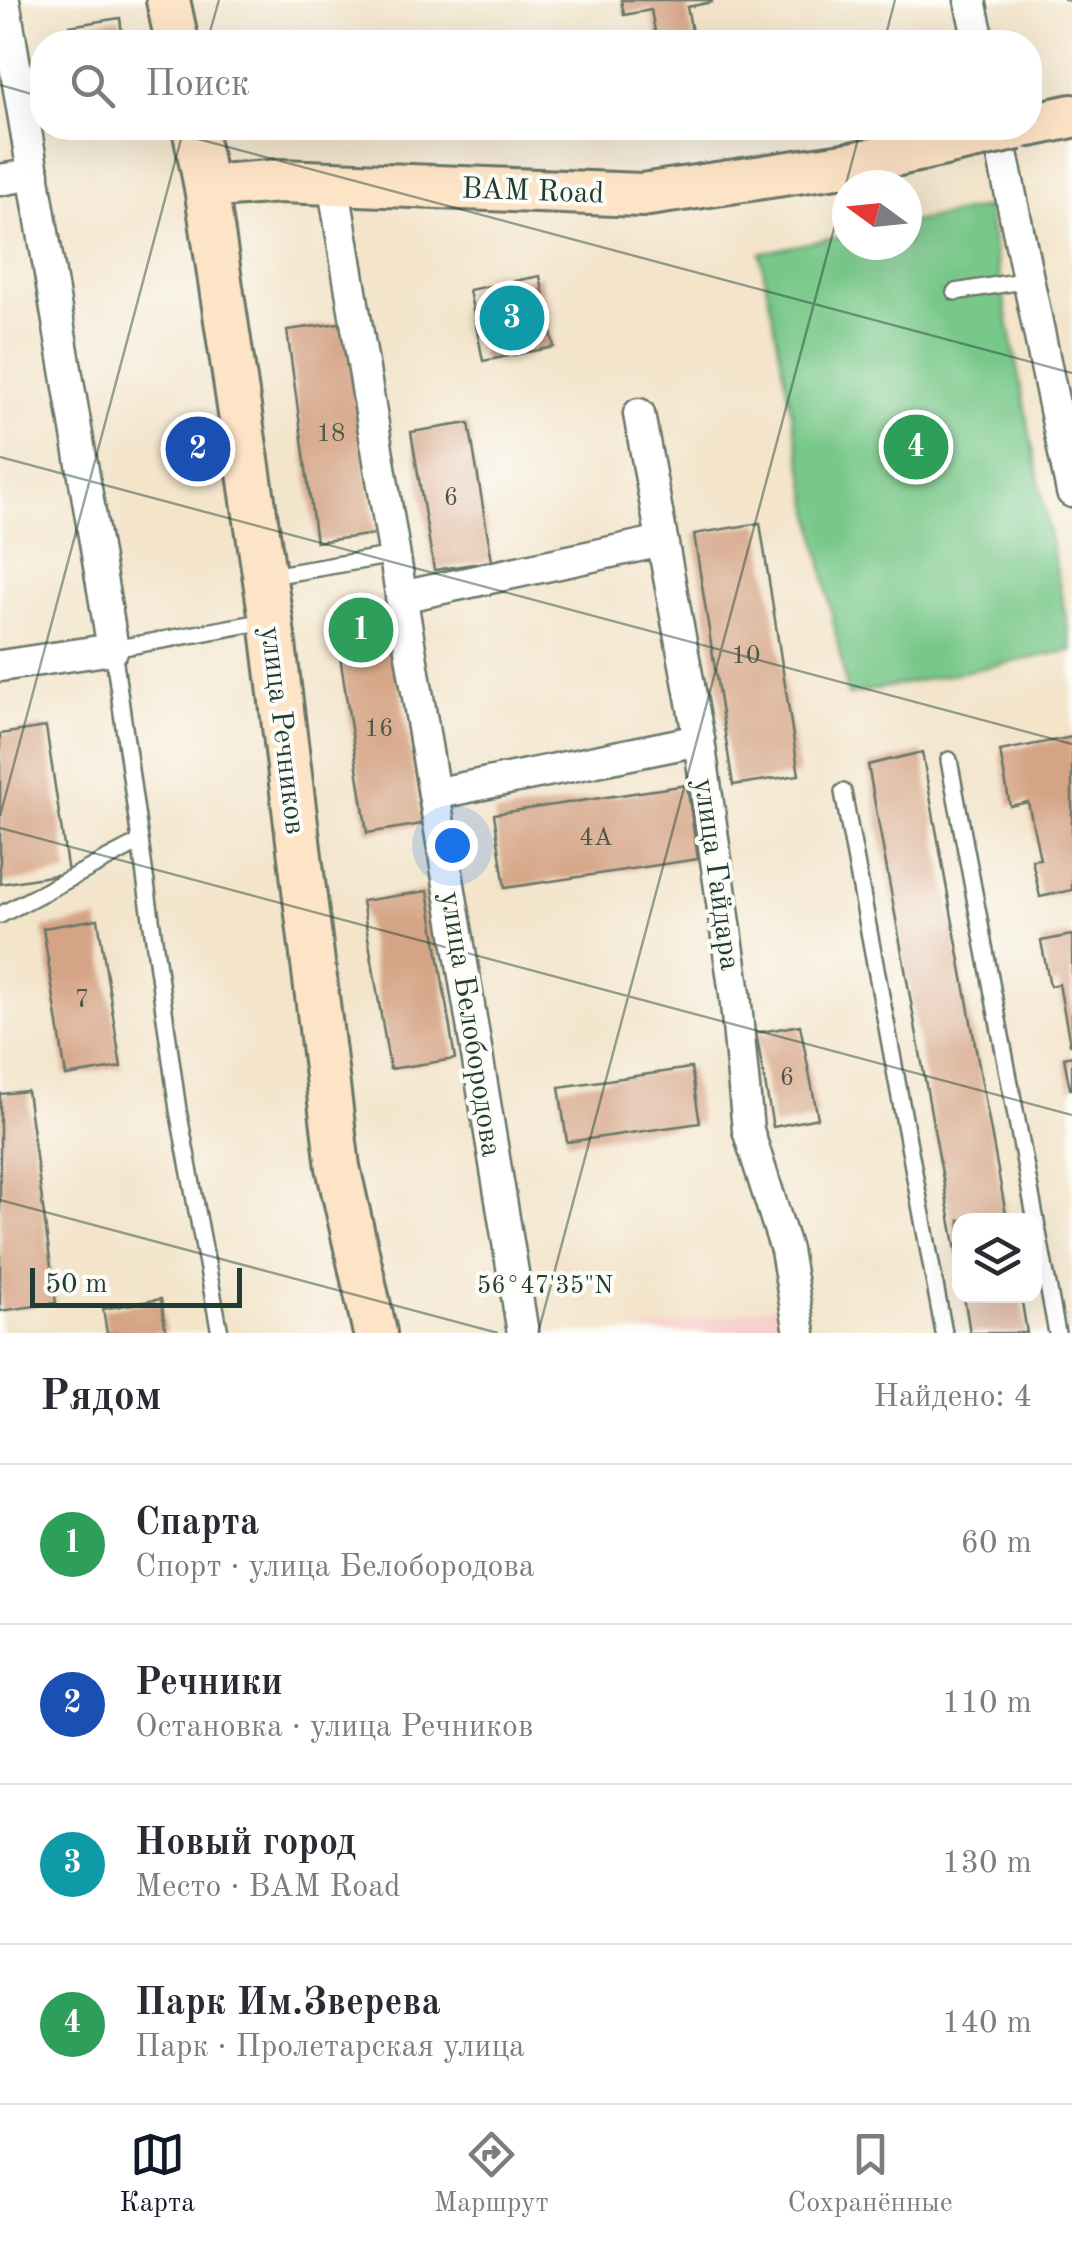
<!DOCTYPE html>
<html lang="ru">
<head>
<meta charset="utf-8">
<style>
	:root { --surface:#fff; --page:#f7f7f7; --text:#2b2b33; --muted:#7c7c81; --line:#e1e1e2; --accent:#111827 }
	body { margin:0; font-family:"Old Standard TT",serif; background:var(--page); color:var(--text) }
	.controls { position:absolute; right:30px; bottom:30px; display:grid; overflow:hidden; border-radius:20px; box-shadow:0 10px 40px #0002 }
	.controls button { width:90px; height:90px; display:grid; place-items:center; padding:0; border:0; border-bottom:2px solid var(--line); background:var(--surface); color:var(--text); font:50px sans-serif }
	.compass { position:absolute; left:832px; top:170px; width:90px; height:90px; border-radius:50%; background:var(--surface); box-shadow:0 10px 40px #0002; rotate:285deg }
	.scale { position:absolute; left:30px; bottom:25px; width:212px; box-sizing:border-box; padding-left:10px; border:5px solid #1f3d34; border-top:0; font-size:28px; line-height:35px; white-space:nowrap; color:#1f3d34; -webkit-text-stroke:8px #fdfcf7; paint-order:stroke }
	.you { position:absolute; left:452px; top:845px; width:35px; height:35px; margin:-25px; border:8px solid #fff; border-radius:50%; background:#1a73e8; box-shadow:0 0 0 15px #1a73e833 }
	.badge { display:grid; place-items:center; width:65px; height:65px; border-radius:50%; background:var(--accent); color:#fff; font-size:32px; font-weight:700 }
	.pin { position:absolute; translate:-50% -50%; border:5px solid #fff; box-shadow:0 2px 10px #0006 }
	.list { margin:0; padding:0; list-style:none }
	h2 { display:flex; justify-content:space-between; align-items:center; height:130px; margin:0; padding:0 40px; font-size:42px }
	h2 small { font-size:32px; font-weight:400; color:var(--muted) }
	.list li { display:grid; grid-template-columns:65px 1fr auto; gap:30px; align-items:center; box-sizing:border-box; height:160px; padding:0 40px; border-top:2px solid var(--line) }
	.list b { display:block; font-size:38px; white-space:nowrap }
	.list p { margin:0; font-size:32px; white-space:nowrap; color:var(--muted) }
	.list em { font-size:32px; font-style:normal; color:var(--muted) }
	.icon { flex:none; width:55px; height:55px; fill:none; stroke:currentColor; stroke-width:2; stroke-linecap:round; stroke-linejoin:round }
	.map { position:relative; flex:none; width:1072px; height:1333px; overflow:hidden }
	.search { position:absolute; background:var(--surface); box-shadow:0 10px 40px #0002; left:30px; right:30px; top:30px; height:110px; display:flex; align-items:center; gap:25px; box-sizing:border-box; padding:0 35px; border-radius:40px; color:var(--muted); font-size:38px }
	.sheet { height:770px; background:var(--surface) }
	nav { display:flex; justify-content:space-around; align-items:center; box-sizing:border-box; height:140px; border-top:2px solid var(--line); background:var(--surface); font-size:28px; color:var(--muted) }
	nav a { display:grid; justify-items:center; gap:5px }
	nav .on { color:var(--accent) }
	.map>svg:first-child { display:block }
	.built { fill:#f7d0cd }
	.green { fill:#78c889; stroke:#4c825e; stroke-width:2.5 }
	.building { fill:#d5a486 }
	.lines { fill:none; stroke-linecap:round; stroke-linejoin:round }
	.lane-casing { stroke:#697768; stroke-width:20 }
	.street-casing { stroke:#697768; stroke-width:35 }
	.secondary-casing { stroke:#697768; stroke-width:48 }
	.lane { stroke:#fff; stroke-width:15 }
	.street { stroke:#fff; stroke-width:30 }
	.secondary { stroke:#fee4c6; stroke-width:42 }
	.secondary-bridge-casing { stroke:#697768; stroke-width:48; stroke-linecap:butt }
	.secondary-bridge { stroke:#fee4c6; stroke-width:42 }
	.ticks { fill:none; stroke:#1f3d34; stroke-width:2.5; stroke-opacity:0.45 }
	.labels { text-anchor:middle; stroke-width:8; stroke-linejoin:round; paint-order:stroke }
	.number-label { font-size:25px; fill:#4c5748 }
	.street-label { font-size:30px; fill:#1f3d34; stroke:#fdfcf7 }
	.ticks-label { font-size:25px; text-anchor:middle; fill:#1f3d34; stroke:#fdfcf7; stroke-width:8; stroke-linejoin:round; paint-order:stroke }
</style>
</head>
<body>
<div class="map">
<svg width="1072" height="1333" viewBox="0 0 1072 1333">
	<rect width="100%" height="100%" fill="#fdfcf7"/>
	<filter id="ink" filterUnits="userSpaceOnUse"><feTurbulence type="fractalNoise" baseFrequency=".01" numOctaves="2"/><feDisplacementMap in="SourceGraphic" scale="20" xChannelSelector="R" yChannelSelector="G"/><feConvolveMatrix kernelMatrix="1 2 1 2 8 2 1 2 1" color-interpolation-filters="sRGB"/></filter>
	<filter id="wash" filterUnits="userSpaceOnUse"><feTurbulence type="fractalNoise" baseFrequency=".0048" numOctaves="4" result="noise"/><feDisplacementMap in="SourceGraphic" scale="40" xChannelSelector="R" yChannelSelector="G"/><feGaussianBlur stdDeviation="2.25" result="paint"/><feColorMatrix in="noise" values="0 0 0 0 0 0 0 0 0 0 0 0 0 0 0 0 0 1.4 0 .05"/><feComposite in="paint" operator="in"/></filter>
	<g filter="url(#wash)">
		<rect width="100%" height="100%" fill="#f3e4ca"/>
		<!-- built -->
		<path class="built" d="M776,1306l5,27h-135l-1,-4z"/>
		<!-- green -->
		<path class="green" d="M986,207l86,443 -224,45 -88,-442 87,-18v10h60v-22z"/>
		<g id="blocks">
			<!-- building -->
			<g class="building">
				<path d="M621,0h90l1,2 -25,5 7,35h-37l-6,-32 -27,5z"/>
				<path d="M120,18l3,24h-52l-2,-16z"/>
				<path d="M84,128h24v2l-23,3z"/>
				<path d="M540,276l14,71 -71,14 -14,-71z"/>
				<path d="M347,322l29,212 -60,8 -29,-212z"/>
				<path d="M469,423l23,138 -58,9 -23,-138z"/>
				<path d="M760,523l39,252 -66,10 -39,-251z"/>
				<path d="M390,621l32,203 -55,9 -31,-203z"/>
				<path d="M46,727l22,146 -68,11v-150z"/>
				<path d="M1072,737v153l-32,7 -8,-37 8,-1 -12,-57 -18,4 -10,-55z"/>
				<path d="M922,752l85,468h-47l-2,42 -90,-497z"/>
				<path d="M687,785l11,74 -193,29 -11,-74z"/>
				<path d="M428,891l27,168 -65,10 -28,-168z"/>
				<path d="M98,919l23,148 -55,9 -23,-148z"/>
				<path d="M1072,935v108l-2,1 -11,-60 -9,2 -9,-45z"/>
				<path d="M800,1025l18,93 -45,9 -17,-94z"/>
				<path d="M1072,1056v33h-2l-6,-31z"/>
				<path d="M691,1068l9,55 -133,19 -8,-55z"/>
				<path d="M27,1091l29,212 -56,8v-217z"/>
				<path d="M964,1296h57l6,37h-57z"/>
				<path d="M161,1299l5,34h-59l-4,-24z"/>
			</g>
		</g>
	</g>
	<g filter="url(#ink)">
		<use href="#blocks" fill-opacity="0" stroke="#697768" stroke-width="2.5"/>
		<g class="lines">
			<!-- lane casing -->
			<g class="lane-casing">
				<g id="lane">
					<path d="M955,292l73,-12"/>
					<path d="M265,577l129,-22"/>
					<path d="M949,760l108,573"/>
					<path d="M843,792l101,541"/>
					<path d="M0,915l140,-73"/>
					<path d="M220,1333l-42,-223 -65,-461 154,-28"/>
				</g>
			</g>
			<!-- street casing -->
			<g class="street-casing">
				<g id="street">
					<path d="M970,0l9,42"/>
					<path d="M997,128l75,364"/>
					<path d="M0,180l34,-6"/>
					<path d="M333,182l190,1151"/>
					<path d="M639,414l60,326 36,254 13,136 38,120 14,83"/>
					<path d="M401,597l261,-56"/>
					<path d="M0,666l113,-17 -109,-649"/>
					<path d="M434,794l265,-54"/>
				</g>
			</g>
			<!-- secondary casing -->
			<g class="secondary-casing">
				<g id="secondary">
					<path d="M168,0l9,42"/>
					<path d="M1030,125l42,-9"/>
					<path d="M194,128l12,59 65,433 67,547 37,166"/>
					<path d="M206,187l74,-6 362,14 215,-32"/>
				</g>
			</g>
			<!-- lane -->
			<use href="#lane" class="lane"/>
			<!-- street -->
			<use href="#street" class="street"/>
			<!-- secondary -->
			<use href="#secondary" class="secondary"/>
			<!-- secondary-bridge casing -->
			<g class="secondary-bridge-casing">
				<path id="secondary-bridge" d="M857,163l161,-35"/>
			</g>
			<!-- secondary-bridge -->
			<use href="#secondary-bridge" class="secondary-bridge"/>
		</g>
	</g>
	<!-- ticks -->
	<path class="ticks" d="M1067,0l5,1M207,42l12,-42M884,42l11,-42M0,85l42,12M157,128l915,245M0,457l1072,287M0,816l184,-688M0,828l1072,287M0,1200l498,133M538,1333l323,-1205"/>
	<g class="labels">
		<!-- number labels -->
		<g class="number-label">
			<text x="331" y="441">18</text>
			<text x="451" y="505">6</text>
			<text x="746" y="663">10</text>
			<text x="379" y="736">16</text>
			<text x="596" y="845">4А</text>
			<text x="82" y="1007">7</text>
			<text x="787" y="1085">6</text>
		</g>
		<!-- street labels -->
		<g class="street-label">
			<text transform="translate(533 190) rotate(2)" y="10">BAM Road</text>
			<text transform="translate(284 730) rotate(83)" y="10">улица Речников</text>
			<text transform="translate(718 874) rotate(82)" y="10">улица Гайдара</text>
			<text transform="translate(472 1024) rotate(81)" y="10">улица Белобородова</text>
		</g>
	</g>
	<g class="ticks-label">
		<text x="545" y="1293">56°47'35"N</text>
	</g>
</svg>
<div class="controls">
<button><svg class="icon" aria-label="layers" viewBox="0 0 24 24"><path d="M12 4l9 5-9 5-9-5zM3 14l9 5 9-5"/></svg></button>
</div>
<svg class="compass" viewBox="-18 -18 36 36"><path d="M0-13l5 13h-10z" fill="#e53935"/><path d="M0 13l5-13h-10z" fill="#7c7c81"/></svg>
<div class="scale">50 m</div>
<div class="you"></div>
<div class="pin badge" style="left:361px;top:630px;background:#2e9e5b">1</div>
<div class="pin badge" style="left:198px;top:449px;background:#1a4fb4">2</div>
<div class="pin badge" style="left:512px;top:318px;background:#0f9aa8">3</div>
<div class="pin badge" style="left:916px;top:447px;background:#2e9e5b">4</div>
<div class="search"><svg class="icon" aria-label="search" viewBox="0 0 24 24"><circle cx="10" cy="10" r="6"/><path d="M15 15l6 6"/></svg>Поиск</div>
</div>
<section class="sheet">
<h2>Рядом<small>Найдено: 4</small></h2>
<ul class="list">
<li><span class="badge" style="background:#2e9e5b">1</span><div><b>Спарта</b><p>Спорт · улица Белобородова</p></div><em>60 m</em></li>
<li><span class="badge" style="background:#1a4fb4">2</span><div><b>Речники</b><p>Остановка · улица Речников</p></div><em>110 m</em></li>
<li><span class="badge" style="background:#0f9aa8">3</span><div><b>Новый город</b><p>Место · BAM Road</p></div><em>130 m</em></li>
<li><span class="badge" style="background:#2e9e5b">4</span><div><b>Парк Им.Зверева</b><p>Парк · Пролетарская улица</p></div><em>140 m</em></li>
</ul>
</section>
<nav>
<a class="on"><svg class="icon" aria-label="map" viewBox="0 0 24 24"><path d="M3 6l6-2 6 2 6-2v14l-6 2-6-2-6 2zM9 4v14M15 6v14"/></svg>Карта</a>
<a><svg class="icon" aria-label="directions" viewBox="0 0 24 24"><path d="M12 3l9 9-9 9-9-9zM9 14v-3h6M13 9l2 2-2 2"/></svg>Маршрут</a>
<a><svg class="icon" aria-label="saved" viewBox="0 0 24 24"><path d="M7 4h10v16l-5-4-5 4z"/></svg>Сохранённые</a>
</nav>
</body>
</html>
